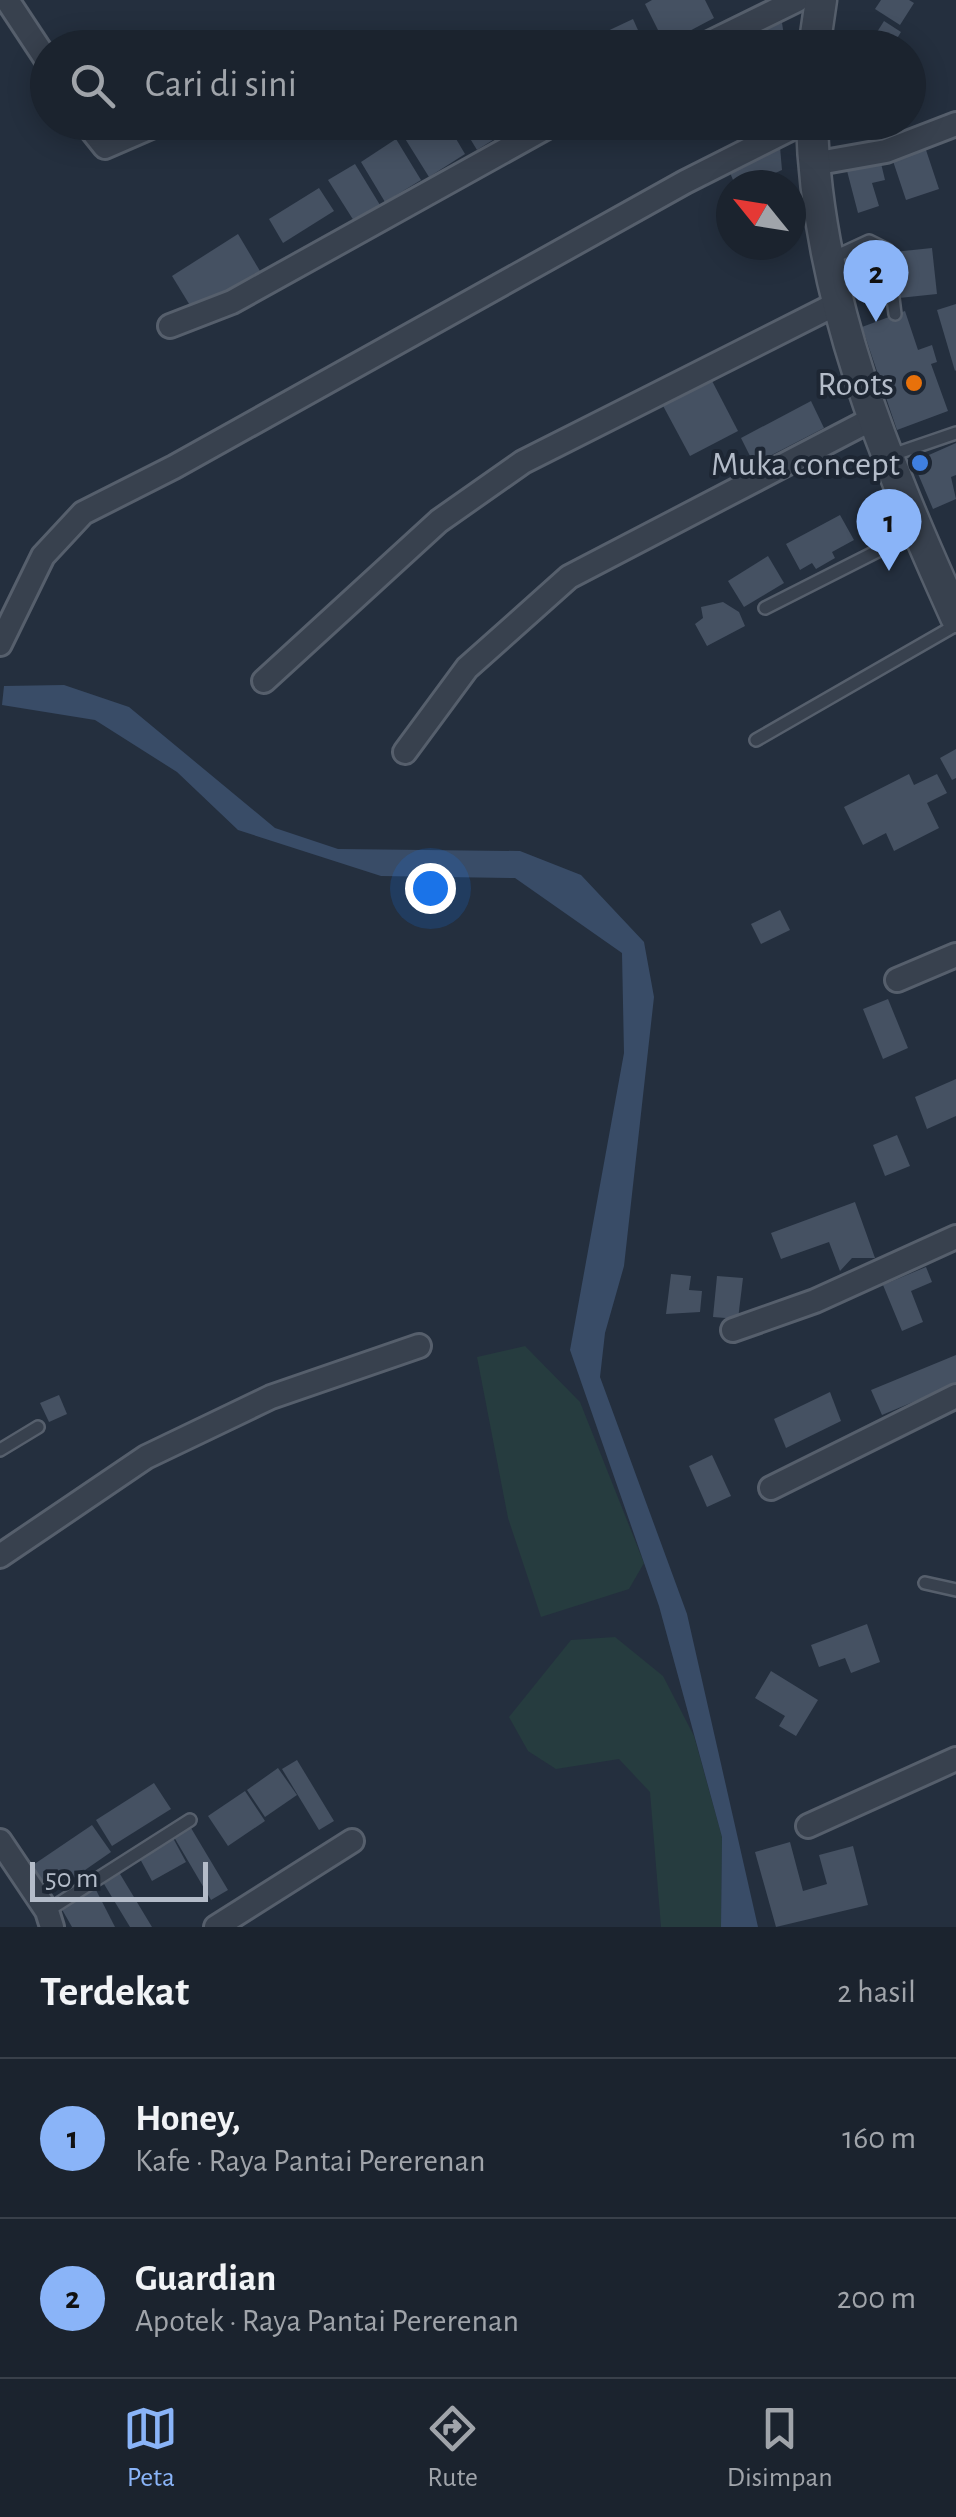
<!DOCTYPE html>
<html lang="id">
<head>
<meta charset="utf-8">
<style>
	:root { --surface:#1b232e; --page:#282f3a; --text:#f1f3f6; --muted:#a0a4aa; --line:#39404a; --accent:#8ab4f8 }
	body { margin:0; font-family:"Alegreya Sans",sans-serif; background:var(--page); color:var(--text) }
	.compass { position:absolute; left:716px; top:170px; width:90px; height:90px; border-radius:50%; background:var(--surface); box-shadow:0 5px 25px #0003; rotate:300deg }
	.scale { position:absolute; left:30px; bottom:25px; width:178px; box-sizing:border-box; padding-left:10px; border:5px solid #b4bcc9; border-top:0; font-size:28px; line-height:35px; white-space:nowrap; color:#b4bcc9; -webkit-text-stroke:8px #1d2633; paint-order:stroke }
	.you { position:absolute; left:430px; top:888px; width:35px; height:35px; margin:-25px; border:8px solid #fff; border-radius:50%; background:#1a73e8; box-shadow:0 0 0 15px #1a73e833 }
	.badge { display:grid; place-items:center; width:65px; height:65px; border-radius:50%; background:var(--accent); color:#111; font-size:32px; font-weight:700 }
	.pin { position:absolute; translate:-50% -82px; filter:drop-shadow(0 2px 5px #0008) }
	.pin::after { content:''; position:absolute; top:52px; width:35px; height:30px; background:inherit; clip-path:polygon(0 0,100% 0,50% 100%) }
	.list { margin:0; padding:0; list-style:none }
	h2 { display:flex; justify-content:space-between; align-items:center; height:130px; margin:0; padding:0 40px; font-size:42px }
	h2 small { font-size:32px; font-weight:400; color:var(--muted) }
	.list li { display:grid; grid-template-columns:65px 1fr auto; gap:30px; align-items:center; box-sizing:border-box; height:160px; padding:0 40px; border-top:2px solid var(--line) }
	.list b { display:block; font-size:38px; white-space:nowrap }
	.list p { margin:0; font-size:32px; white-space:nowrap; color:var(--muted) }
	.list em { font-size:32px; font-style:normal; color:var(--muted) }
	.icon { flex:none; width:55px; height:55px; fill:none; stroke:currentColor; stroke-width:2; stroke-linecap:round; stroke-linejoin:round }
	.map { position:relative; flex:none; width:956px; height:1927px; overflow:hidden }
	.search { position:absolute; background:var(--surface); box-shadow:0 5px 25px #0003; left:30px; right:30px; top:30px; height:110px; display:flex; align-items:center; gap:25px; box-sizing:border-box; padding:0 35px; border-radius:55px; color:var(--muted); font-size:38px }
	.sheet { height:450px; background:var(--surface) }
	nav { display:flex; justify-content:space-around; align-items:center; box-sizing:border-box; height:140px; border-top:2px solid var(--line); background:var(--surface); font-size:28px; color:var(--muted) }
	nav a { display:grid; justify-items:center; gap:5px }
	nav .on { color:var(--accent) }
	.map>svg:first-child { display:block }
	.green { fill:#263c3f }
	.water { fill:#394c67 }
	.building { fill:#455162 }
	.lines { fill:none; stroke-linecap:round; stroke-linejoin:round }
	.service-casing { stroke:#565f6c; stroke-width:16 }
	.minor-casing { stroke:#565f6c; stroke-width:28 }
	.tertiary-casing { stroke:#565f6c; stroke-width:35 }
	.service { stroke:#38414e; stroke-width:11 }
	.minor { stroke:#38414e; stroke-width:22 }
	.tertiary { stroke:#38414e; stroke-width:30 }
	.food-dot { fill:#e8710a; stroke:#1d2633; stroke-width:4 }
	.shop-dot { fill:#3f7fe0; stroke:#1d2633; stroke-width:4 }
	.labels { text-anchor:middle; stroke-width:8; stroke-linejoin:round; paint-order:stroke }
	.poi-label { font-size:35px; fill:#b4bcc9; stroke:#1d2633; text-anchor:end }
</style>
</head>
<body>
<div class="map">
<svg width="956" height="1927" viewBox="0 0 956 1927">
	<rect width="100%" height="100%" fill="#242f3e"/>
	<!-- green -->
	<g class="green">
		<path d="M525,1346l55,56 64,161 -15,26 -88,28 -33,-99 -31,-161z"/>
		<path d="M615,1637l48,39 31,60 28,101 -1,90h-60l-11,-135 -31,-33 -63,10 -28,-18 -19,-34 62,-77z"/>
	</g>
	<!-- water -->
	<path class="water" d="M64,685l65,22 146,121 63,21 182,2 61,24 63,67 10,55 -30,269 -19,67 -5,44 87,237 71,313h-37l1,-90 -63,-231 -89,-256 54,-297 -2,-100 -107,-75 -134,-2 -143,-46 -61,-58 -82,-52 -93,-15 2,-19z"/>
	<!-- building -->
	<g class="building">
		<path d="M652,0h53l9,18 -49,26 -20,-40z"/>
		<path d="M881,0h28l5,3 -14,22 -25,-16z"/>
		<path d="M633,19l13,29h-42l-5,-13z"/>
		<path d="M884,21l17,11 -10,16h-24z"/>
		<path d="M782,23l4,25h-48l-3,-18z"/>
		<path d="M427,122h19l19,32 -36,23 -25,-40z"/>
		<path d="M460,122h49l3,6 -35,22z"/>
		<path d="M396,139l25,41 -36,22 -24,-40z"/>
		<path d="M924,144l15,45 -33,11 -15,-45z"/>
		<path d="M780,147l2,23 -33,15h-14l-6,-15z"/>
		<path d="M880,159l5,21 -13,3 7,23 -21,7 -12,-46z"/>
		<path d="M355,164l25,41 -26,16 -26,-41z"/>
		<path d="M319,188l15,23 -51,32 -14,-24z"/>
		<path d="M238,234l22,37 -66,41 -22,-36z"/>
		<path d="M932,248l5,46 -38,4 -5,-46z"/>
		<path d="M956,304v66l-1,1 -18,-61z"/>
		<path d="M905,311l13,39 14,-5 5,17 -6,2 17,47 -51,19 -35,-103z"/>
		<path d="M710,377l28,54 -48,25 -29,-54z"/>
		<path d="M811,401l13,27 -70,36 -13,-26z"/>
		<path d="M956,443v32l-5,2 5,22 -23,10 -20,-47z"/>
		<path d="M880,495l19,42 -13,6 -18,-43z"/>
		<path d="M840,515l14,25 -22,12 3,6 -19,11 -4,-6 -12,7 -14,-26z"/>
		<path d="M768,556l16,27 -40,24 -16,-26z"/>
		<path d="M723,602l16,10 6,14 -38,20 -12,-22 8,-6 -2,-11z"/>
		<path d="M956,749v29l-4,2 -12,-22z"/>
		<path d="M909,774l5,11 23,-11 10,19 -20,10 12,25 -45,23 -8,-18 -23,12 -19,-38z"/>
		<path d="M780,910l10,20 -29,14 -10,-20z"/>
		<path d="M888,999l20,49 -25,11 -20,-50z"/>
		<path d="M956,1079v37l-29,13 -12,-32z"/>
		<path d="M897,1135l13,31 -25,10 -12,-31z"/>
		<path d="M855,1202l20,56h-23l-12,13 -11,-29 -48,17 -10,-26z"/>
		<path d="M926,1267l6,15 -21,9 12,31 -21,9 -19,-46z"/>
		<path d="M671,1274l20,2 -2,14 13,1 -2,21 -34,2z"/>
		<path d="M717,1276l26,2 -5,41 -25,-2z"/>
		<path d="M956,1355v29l-74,31 -11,-25z"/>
		<path d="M830,1392l11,29 -55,27 -12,-29z"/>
		<path d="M59,1395l8,19 -18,8 -9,-19z"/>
		<path d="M712,1455l19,41 -24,11 -18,-41z"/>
		<path d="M867,1624l13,38 -29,11 -6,-15 -26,9 -8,-22z"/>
		<path d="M771,1671l47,29 -22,36 -17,-10 6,-10 -30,-18z"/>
		<path d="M297,1760l37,61 -15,9 -37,-61z"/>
		<path d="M278,1768l19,27 -32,22 -18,-27z"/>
		<path d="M154,1783l17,26 -59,37 -16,-26z"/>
		<path d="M245,1791l20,30 -37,25 -20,-30z"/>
		<path d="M92,1825l19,27 -62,43 -19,-28z"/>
		<path d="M191,1828l37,62 -17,10 -37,-63z"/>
		<path d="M173,1838l13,24 -34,19 -13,-24z"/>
		<path d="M790,1842l13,49 24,-7 -8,-29 34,-9 15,59 -92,22 -21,-75z"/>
		<path d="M117,1869l35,58h-22l-29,-48z"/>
		<path d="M95,1888l20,39h-43l-12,-21z"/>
	</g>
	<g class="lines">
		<!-- service casing -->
		<g class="service-casing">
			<g id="service">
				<path d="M830,259l39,-18 18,9 8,64"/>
				<path d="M889,456l67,-23"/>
				<path d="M765,608l152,-77"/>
				<path d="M756,740l200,-115"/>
				<path d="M0,1450l38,-23"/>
				<path d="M925,1583l31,7"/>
				<path d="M47,1911l143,-91"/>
			</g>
		</g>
		<!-- minor casing -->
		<g class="minor-casing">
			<g id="minor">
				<path d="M7,0l41,62"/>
				<path d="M699,48l98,-48"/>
				<path d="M85,122l20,25 53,-23"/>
				<path d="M813,164l73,-13 70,-27"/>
				<path d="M170,326l62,-24 324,-180"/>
				<path d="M0,644l43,-88 40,-43 91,-46 511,-285 119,-60"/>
				<path d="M264,681l175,-160 84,-59 315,-159"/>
				<path d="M405,752l62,-84 102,-91 305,-159"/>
				<path d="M897,980l59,-25"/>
				<path d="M733,1330l82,-29 141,-64"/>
				<path d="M771,1488l185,-92"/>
				<path d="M0,1556l146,-99 125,-60 148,-51"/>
				<path d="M808,1826l148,-67"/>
				<path d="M0,1841l47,70 5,16"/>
				<path d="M216,1927l136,-86"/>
			</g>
		</g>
		<!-- tertiary casing -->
		<g class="tertiary-casing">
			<g id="tertiary">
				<path d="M814,48l7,-48"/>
				<path d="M812,122c4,172 74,340 144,495"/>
			</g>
		</g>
		<!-- service -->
		<use href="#service" class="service"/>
		<!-- minor -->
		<use href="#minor" class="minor"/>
		<!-- tertiary -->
		<use href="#tertiary" class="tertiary"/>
	</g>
	<!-- markers -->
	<circle class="food-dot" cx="914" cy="383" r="10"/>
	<circle class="shop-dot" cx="920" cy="463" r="10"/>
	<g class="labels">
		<!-- poi labels -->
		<g class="poi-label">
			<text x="894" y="395">Roots</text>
			<text x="900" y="475">Muka concept</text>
		</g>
	</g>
</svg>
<svg class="compass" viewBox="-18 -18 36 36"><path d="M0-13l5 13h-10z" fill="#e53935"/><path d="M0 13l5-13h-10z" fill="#a0a4aa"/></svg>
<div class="scale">50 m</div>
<div class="you"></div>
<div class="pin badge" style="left:889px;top:571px">1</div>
<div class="pin badge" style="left:876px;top:322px">2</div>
<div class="search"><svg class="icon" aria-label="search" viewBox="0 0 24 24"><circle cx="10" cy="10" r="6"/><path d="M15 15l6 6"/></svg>Cari di sini</div>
</div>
<section class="sheet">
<h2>Terdekat<small>2 hasil</small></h2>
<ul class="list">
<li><span class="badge">1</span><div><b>Honey,</b><p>Kafe · Raya Pantai Pererenan</p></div><em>160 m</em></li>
<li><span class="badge">2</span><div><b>Guardian</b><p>Apotek · Raya Pantai Pererenan</p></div><em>200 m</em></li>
</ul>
</section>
<nav>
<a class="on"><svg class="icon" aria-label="map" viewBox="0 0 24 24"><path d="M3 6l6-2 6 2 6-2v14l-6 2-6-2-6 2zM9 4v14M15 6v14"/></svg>Peta</a>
<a><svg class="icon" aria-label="directions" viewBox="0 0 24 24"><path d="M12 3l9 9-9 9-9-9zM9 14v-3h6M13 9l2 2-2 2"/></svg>Rute</a>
<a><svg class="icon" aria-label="saved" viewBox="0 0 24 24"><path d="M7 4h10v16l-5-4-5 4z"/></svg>Disimpan</a>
</nav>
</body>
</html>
